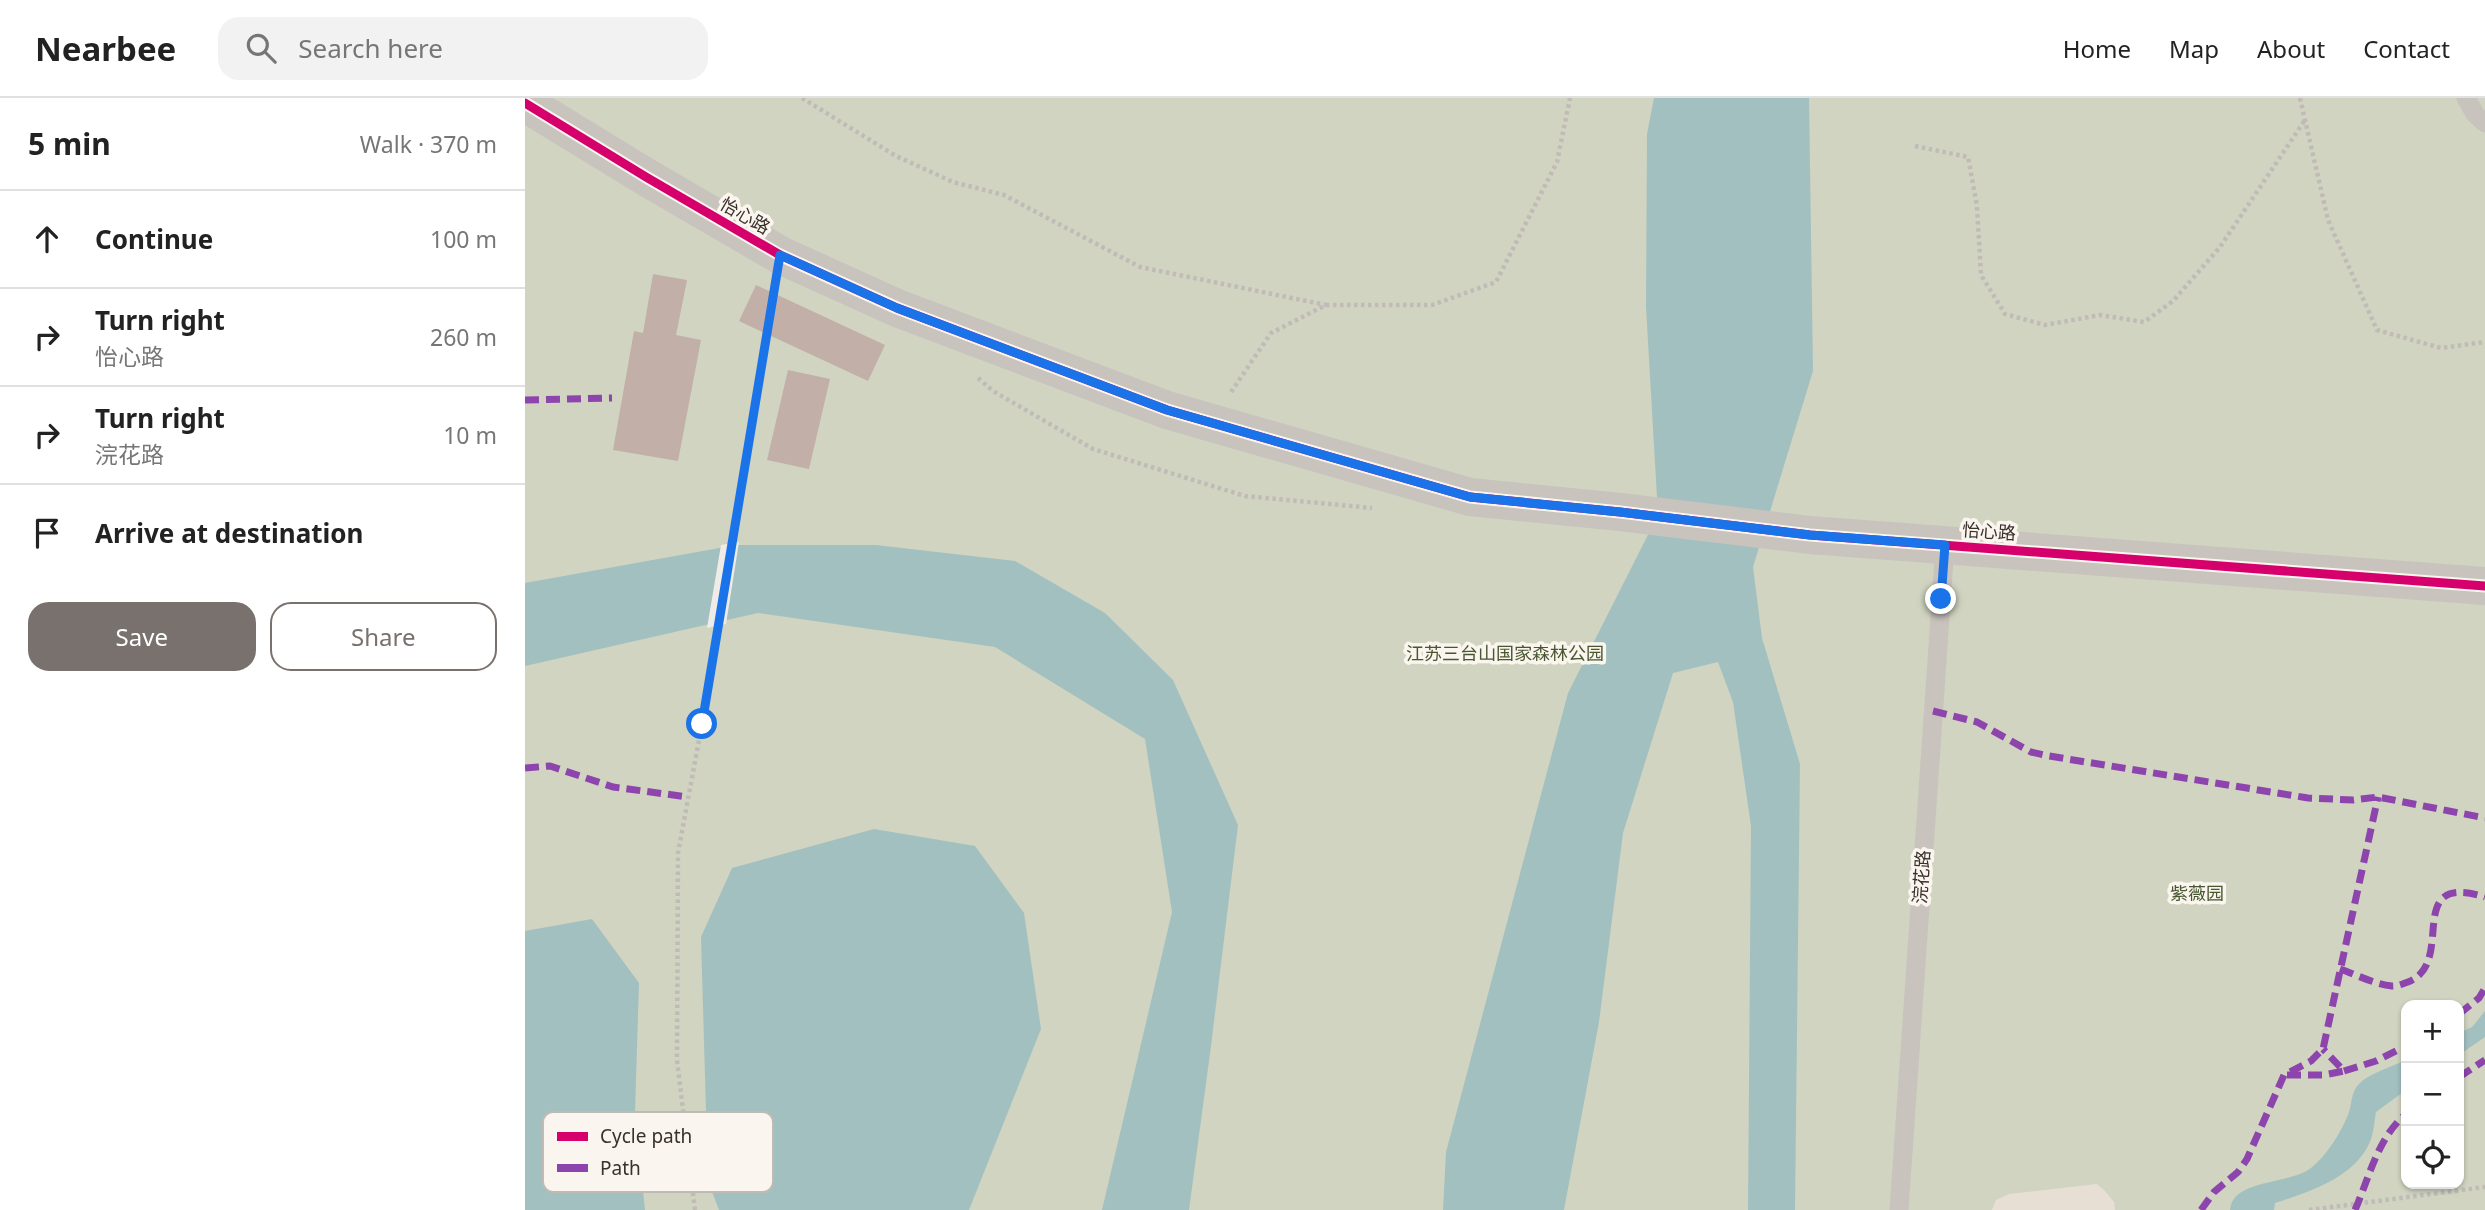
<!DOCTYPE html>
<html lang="en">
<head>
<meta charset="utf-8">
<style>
	:root { --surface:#fff; --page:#f2f2f2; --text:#222; --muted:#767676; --line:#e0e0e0; --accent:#79716d }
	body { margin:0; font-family:"Noto Sans","Noto Sans SC",sans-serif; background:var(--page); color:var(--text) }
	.controls { position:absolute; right:21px; bottom:21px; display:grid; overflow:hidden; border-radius:14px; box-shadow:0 2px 5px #0004 }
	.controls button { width:63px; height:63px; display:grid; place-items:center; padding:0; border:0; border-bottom:2px solid var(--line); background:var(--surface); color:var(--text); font:35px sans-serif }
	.stop { position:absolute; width:21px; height:21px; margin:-16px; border:5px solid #1a73e8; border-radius:50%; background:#fff }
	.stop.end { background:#1a73e8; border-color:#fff; box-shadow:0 2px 7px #0008 }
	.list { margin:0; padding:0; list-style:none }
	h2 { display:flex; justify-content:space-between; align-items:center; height:91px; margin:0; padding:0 28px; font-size:30px }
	h2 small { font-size:23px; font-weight:400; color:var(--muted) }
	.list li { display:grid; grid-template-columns:46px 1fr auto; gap:21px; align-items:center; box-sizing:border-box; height:98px; padding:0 28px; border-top:2px solid var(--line) }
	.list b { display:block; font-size:26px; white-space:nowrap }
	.list p { margin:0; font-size:23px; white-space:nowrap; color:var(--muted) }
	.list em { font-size:23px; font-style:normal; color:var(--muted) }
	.actions { display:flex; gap:14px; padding:21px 28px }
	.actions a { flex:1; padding:16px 0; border:2px solid var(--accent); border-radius:21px; text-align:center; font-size:24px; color:var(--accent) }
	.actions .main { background:var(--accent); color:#fff }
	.icon { flex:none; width:38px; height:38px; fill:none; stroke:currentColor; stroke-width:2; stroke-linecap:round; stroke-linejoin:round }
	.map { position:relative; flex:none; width:1960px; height:1112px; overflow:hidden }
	header { display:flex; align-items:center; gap:42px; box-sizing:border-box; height:98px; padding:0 35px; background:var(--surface); border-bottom:2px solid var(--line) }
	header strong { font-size:33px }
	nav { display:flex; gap:38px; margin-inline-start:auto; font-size:24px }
	.search { width:490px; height:63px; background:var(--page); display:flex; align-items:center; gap:18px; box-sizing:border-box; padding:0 24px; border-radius:21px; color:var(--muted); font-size:26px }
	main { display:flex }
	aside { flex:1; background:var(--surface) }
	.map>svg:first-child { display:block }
	.green { fill:#d0d4c1; fill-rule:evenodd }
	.plaza { fill:#e8dfd4 }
	.water { fill:#a3c0c0 }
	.pier { fill:#efebe6 }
	.building { fill:#c2b0a8 }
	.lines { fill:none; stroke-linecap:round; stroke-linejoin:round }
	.path { stroke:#c1bbb7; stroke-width:4.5; stroke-dasharray:3.5 3.5; stroke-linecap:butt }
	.service { stroke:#c9c3be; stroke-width:19 }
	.minor { stroke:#c9c3be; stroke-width:38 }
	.quiet { stroke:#8e44ad; stroke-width:7; stroke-dasharray:14 7; stroke-linecap:butt }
	.cycleway-casing { stroke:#faf5ee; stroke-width:13 }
	.cycleway { stroke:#d6006c; stroke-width:9 }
	.route { stroke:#1a73e8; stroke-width:9 }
	.labels { text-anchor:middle; stroke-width:7; stroke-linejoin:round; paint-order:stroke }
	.street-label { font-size:18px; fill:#3a302c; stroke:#faf5ee }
	.park-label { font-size:18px; fill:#495730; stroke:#faf5ee }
	.key { fill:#faf5ee; stroke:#c0bab4; stroke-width:2 }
	.key-label { font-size:19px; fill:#3a302c }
</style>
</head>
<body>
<header>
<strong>Nearbee</strong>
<div class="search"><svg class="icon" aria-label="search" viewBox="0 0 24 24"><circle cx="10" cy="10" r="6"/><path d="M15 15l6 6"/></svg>Search here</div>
<nav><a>Home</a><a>Map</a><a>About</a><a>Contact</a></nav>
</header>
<main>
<aside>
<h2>5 min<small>Walk · 370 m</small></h2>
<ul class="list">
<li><svg class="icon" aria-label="ahead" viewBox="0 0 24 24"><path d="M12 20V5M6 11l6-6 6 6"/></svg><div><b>Continue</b></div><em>100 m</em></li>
<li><svg class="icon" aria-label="right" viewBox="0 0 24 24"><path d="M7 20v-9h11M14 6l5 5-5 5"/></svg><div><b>Turn right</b><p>怡心路</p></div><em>260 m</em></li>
<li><svg class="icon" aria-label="right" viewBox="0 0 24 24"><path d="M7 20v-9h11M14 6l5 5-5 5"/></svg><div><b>Turn right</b><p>浣花路</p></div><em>10 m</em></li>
<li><svg class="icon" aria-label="arrive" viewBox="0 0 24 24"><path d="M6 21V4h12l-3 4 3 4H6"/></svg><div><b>Arrive at destination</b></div></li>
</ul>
<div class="actions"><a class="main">Save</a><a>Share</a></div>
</aside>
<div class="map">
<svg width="1960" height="1112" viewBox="0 0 1960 1112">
	<rect width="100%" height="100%" fill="#efebe6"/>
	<!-- green -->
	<path class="green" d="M0,0h1960v1112h-1960zM1881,907h53v179h-53z"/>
	<!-- plaza -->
	<path class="plaza" d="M1572,1086l7,6 10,12 1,8h-123l4,-10 13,-6z"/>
	<!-- water -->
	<g class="water">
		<path d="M1129,0h155l4,273 -60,196 9,71 38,126 -5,446h-47l3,-384 -18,-124 -15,-40 -45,11 -50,160 -24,189 -35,188h-121l3,-58 122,-459 90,-178 -12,-208 1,-173z"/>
		<path d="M211,447h140l139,16 90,52 68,67 65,145 -27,221 -22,164h-87l70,-298 -27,-173 -150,-92 -237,-34 -233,53v-83z"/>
		<path d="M349,731l101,17 49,67 17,116 -72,181h-250l-11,-29 -7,-244 31,-69z"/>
		<path d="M67,821l47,64 -4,130 10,97h-120v-279z"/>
		<path d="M1960,913v26l-26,18v-22l13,-6z"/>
		<path d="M1881,962v30l-30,22c-2,10 -2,22 -7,32 -16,34 -60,48 -94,59l-1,7h-44c2,-31 59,-25 81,-42 16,-13 29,-34 37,-53 5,-13 2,-24 14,-34 12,-9 31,-15 44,-21z"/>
	</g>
	<!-- pier -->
	<path class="pier" d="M214,444l-13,82 -19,4 14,-83z"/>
	<!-- building -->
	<g class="building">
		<path d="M128,176l34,6 -11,55 25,5 -23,121 -65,-11 21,-119 9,2z"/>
		<path d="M231,187l129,60 -17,36 -129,-60z"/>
		<path d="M263,272l42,9 -21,90 -42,-9z"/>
	</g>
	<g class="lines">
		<!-- path -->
		<g class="path">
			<path d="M277,0l94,58 57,26 51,13 136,72 186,38"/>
			<path d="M1775,0l28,122 49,110 64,18 44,-6"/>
			<path d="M1390,48l53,11 9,49 4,69 24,39 40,11 55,-10 44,7 29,-21 47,-54 85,-127"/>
			<path d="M453,280l15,13 100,58 152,47 127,12"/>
			<path d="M706,294l40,-59 55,-28h106l64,-23 61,-120 13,-64"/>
			<path d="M170,1112l-18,-150 1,-207 24,-129 72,-435"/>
			<path d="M1784,1112l176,-23"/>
		</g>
		<!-- service -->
		<g class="service">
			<path d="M1941,0l9,16 10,9"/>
			<path d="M1374,1112l46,-665"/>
		</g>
		<!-- minor -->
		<path class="minor" d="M0,5l121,74 134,78 117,53 270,102 303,87 150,15 190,23 675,51"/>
		<!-- quiet -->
		<g class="quiet">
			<path d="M0,302l87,-2"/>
			<path d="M1408,613l44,11 54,30 18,4 259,42 45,2 25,-3 107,21"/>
			<path d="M0,670l25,-2 63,21 75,10"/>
			<path d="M1815,871c17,6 34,15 52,17 6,0 10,-2 16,-4 50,-19 -7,-111 77,-85"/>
			<path d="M1934,916l20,-16 6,-10"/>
			<path d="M1819,973l32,-10 30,-15"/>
			<path d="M1762,977h37l20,-4 -21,-22"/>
			<path d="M1934,979l26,-17"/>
			<path d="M1676,1112l13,-18 24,-20 9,-13 37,-84 27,-14 12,-12 55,-252"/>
			<path d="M1830,1112c14,-32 23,-73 51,-96"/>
		</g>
		<!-- cycleway casing -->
		<g class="cycleway-casing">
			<path id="cycleway" d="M0,5l121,74 134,78 117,53 270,102 303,87 150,15 190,23 675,51"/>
		</g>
		<!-- cycleway -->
		<use href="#cycleway" class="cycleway"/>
	</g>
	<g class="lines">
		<!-- route -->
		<path class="route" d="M177,626l78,-469 117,53 270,102 303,87 150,15 190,23 135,10 -4,54"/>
	</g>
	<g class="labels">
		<!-- street labels -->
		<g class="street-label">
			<text transform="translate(220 118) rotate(30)" y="6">怡心路</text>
			<text transform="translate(1464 434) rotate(4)" y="6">怡心路</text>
			<text transform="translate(1397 779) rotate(-86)" y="6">浣花路</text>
		</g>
		<!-- park labels -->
		<g class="park-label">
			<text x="980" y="562">江苏三台山国家森林公园</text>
			<text x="1672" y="802">紫薇园</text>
		</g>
	</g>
	<!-- legend -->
	<rect x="18" y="1014" width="230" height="80" rx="10" class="key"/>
	<rect x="32" y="1034" width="31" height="9" fill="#d6006c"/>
	<rect x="32" y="1066" width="31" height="8" fill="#8e44ad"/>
	<g class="key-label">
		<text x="75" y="1045">Cycle path</text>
		<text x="75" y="1077">Path</text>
	</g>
</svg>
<div class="controls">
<button>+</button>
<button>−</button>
<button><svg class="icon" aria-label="locate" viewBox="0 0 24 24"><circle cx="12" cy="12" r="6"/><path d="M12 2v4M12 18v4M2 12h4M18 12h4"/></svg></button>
</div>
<div class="stop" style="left:177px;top:626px"></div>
<div class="stop end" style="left:1416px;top:501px"></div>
</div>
</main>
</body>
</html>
